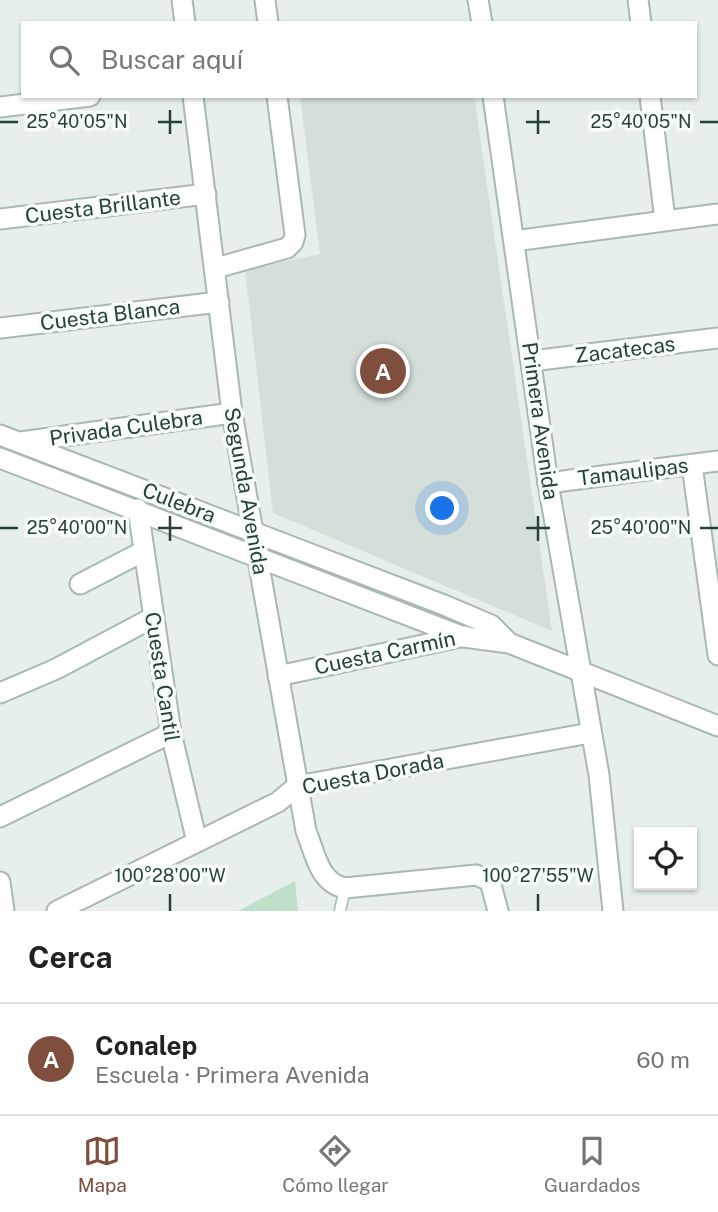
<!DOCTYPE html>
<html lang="es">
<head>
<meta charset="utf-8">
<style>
	:root { --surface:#fff; --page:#f6f6f6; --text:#222; --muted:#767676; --line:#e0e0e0; --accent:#804e3d }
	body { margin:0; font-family:"Public Sans",sans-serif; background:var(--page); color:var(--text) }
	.controls { position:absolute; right:21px; bottom:21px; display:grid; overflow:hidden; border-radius:0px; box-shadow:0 2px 5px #0004 }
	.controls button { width:63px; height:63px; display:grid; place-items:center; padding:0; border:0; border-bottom:2px solid var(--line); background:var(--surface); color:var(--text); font:35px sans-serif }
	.you { position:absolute; left:443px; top:509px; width:24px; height:24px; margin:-18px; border:5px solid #fff; border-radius:50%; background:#1a73e8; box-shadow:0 0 0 10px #1a73e833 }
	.badge { display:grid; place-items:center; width:46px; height:46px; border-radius:50%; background:var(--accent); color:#fff; font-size:23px; font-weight:700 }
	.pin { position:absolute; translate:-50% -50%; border:4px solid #fff; box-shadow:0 2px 7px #0006 }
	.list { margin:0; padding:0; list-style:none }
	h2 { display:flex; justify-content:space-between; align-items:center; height:91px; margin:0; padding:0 28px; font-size:30px }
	h2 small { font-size:23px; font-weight:400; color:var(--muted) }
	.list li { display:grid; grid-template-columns:46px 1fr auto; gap:21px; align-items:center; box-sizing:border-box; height:112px; padding:0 28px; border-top:2px solid var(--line) }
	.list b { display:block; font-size:26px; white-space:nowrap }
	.list p { margin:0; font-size:23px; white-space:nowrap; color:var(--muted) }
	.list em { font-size:23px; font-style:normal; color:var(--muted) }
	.icon { flex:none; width:38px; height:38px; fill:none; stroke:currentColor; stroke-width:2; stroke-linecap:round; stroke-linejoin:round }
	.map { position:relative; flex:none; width:718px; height:911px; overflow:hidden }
	.search { position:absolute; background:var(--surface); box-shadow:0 2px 5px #0004; left:21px; right:21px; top:21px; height:77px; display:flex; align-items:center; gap:18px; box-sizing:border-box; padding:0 24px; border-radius:0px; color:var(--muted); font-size:26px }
	.sheet { height:203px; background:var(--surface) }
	nav { display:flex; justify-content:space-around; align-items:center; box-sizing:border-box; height:98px; border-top:2px solid var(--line); background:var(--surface); font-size:19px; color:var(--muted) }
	nav a { display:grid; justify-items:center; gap:4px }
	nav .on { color:var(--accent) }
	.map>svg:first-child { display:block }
	.built { fill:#d4dfda }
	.green { fill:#bfe0c8 }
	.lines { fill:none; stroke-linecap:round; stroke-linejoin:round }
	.lane-casing { stroke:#a8b8b2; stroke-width:13 }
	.street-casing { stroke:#a8b8b2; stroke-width:23 }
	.lane { stroke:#fff; stroke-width:10 }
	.street { stroke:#fff; stroke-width:19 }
	.ticks { fill:none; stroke:#24423a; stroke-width:2.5 }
	.labels { text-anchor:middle; stroke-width:7; stroke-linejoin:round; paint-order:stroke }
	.street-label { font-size:21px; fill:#24423a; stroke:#f7fbf9 }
	.ticks-label { font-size:18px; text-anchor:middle; fill:#24423a; stroke:#f7fbf9; stroke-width:7; stroke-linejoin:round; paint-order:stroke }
</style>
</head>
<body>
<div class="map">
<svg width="718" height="911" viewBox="0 0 718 911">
	<rect width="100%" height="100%" fill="#e6efeb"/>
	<!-- built -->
	<path class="built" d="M300,96h174l78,535 -279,-118 -28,-243 75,-16z"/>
	<!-- green -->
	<path class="green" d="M295,881l3,30h-60z"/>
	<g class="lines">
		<!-- lane casing -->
		<g class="lane-casing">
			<path id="lane" d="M340,911l5,-23"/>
		</g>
		<!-- street casing -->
		<g class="street-casing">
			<g id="street">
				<path d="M182,0l3,23"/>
				<path d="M265,0l3,23"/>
				<path d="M478,0l4,23"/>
				<path d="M638,0l3,23"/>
				<path d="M193,96l39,317 74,418c9,22 13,52 39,57l131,-13 14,6 8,30"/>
				<path d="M493,96l55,387 51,292 14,136"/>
				<path d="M650,96l15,124"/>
				<path d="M0,107l90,-11"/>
				<path d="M0,219l206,-25"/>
				<path d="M514,241l204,-27"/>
				<path d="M216,268l71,-20 6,-6 2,-7 -18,-139"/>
				<path d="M0,328l219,-26"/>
				<path d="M532,361l186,-23"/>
				<path d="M0,435l444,170 47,20 18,18"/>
				<path d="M21,442l211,-29"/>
				<path d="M0,458l464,179 45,6 209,83"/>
				<path d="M692,465l26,190"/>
				<path d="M548,483l170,-22"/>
				<path d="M138,509l33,224 26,109"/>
				<path d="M80,584l64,-33"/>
				<path d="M278,676l187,-40"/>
				<path d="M0,693l56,-24 96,-51"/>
				<path d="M0,817l171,-84"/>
				<path d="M0,882l4,29"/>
				<path d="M57,911l221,-109 19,-16 293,-53"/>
			</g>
		</g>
		<!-- lane -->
		<use href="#lane" class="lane"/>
		<!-- street -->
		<use href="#street" class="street"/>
	</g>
	<!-- ticks -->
	<path class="ticks" d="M170,110v24M538,110v24M0,122h18M158,122h24M526,122h24M700,122h18M170,516v25M538,516v25M0,528h18M158,528h24M526,528h24M700,528h18M170,894v17M538,894v17"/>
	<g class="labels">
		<!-- street labels -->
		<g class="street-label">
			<text transform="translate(103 207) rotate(-7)" y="7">Cuesta Brillante</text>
			<text transform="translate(110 315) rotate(-7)" y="7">Cuesta Blanca</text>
			<text transform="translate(625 350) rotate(-7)" y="7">Zacatecas</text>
			<text transform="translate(540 421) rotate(82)" y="7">Primera Avenida</text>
			<text transform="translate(126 428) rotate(-8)" y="7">Privada Culebra</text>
			<text transform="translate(633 472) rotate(-7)" y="7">Tamaulipas</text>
			<text transform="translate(246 491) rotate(80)" y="7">Segunda Avenida</text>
			<text transform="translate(179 503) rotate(21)" y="7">Culebra</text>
			<text transform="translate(385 653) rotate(-12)" y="7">Cuesta Carmín</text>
			<text transform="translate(162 677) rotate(81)" y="7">Cuesta Cantil</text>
			<text transform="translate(373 774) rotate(-11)" y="7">Cuesta Dorada</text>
		</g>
	</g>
	<g class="ticks-label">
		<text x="77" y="128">25°40'05"N</text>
		<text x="641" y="128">25°40'05"N</text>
		<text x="77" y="534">25°40'00"N</text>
		<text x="641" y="534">25°40'00"N</text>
		<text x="170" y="882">100°28'00"W</text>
		<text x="538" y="882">100°27'55"W</text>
	</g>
</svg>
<div class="controls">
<button><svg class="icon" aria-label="locate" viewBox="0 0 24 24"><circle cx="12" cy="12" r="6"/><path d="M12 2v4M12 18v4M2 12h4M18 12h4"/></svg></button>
</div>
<div class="you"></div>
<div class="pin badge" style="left:383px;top:371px">A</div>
<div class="search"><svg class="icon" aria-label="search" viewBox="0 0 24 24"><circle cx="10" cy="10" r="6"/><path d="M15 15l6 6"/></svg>Buscar aquí</div>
</div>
<section class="sheet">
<h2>Cerca<small></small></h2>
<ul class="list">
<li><span class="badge">A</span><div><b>Conalep</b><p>Escuela · Primera Avenida</p></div><em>60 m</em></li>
</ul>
</section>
<nav>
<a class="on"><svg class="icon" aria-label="map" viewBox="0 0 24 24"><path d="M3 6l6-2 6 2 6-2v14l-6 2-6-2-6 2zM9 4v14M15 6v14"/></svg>Mapa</a>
<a><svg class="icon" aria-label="directions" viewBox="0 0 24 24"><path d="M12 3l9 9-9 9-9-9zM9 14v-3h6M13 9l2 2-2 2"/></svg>Cómo llegar</a>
<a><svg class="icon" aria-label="saved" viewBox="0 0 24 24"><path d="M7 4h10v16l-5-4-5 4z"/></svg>Guardados</a>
</nav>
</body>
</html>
